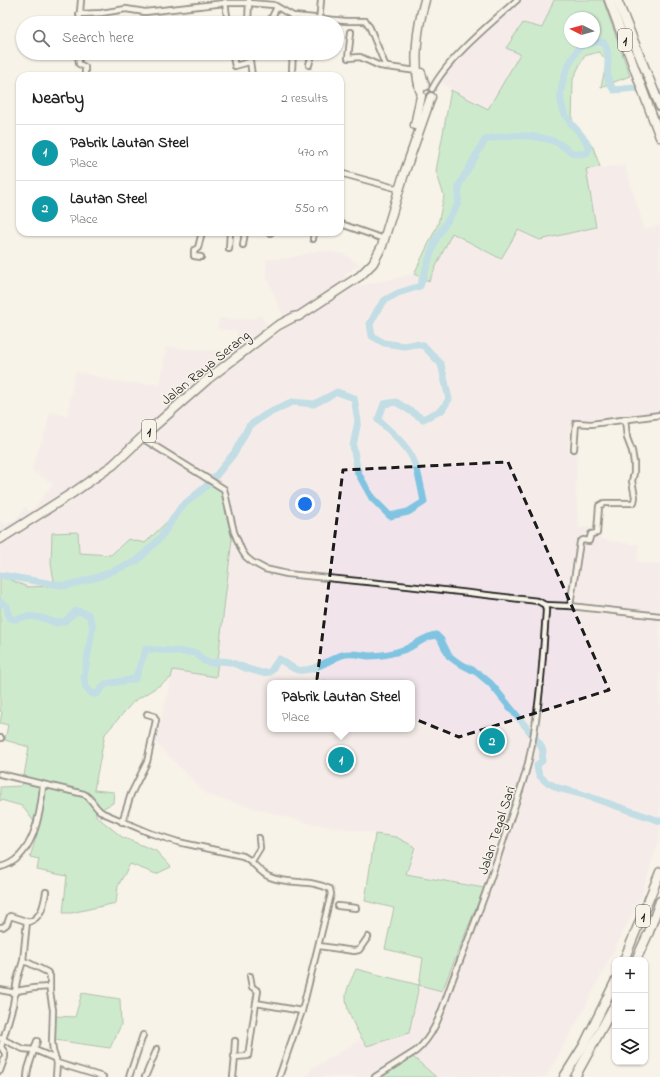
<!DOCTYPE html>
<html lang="en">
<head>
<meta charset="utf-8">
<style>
	:root { --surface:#fff; --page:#f2f2f2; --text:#222; --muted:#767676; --line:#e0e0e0; --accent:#1c1c1c }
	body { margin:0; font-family:"Indie Flower",sans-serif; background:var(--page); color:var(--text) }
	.controls { position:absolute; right:12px; bottom:12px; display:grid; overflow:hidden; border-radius:8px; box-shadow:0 1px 3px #0004 }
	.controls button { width:36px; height:36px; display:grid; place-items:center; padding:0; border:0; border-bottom:1px solid var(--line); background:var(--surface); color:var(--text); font:20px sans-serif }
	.compass { position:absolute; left:564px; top:12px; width:36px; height:36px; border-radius:50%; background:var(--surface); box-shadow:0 1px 3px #0004; rotate:276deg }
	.you { position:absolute; left:305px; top:504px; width:14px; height:14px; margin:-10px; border:3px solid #fff; border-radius:50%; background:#1a73e8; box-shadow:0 0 0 6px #1a73e833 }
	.badge { display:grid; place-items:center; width:26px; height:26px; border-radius:50%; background:var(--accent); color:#fff; font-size:13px; font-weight:700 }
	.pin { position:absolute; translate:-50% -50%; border:2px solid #fff; box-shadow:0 1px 4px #0006 }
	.popup { position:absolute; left:267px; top:680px; width:148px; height:52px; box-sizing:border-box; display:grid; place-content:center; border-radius:8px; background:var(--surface); filter:drop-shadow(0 1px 3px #0005); font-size:13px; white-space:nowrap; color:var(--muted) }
	.popup b { font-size:15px; color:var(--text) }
	.popup::after { content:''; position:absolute; left:50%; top:100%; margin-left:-8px; border:8px solid transparent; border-top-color:var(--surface) }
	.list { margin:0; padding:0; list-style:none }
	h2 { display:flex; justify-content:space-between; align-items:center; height:52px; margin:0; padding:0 16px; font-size:17px }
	h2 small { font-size:13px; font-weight:400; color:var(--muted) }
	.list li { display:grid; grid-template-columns:26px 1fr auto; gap:12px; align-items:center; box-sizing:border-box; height:56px; padding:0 16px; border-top:1px solid var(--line) }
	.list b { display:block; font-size:15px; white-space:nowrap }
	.list p { margin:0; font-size:13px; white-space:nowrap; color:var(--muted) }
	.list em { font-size:13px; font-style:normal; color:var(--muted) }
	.icon { flex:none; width:22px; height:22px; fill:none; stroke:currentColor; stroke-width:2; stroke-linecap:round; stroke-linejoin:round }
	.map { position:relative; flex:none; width:660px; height:1077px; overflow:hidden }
	.search { position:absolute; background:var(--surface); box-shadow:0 1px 3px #0004; left:16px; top:16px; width:328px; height:44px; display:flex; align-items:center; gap:10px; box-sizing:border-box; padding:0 14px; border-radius:22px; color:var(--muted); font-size:15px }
	.panel { position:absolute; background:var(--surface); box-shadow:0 1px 3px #0004; left:16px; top:72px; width:328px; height:164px; border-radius:12px }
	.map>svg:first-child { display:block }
	.built { fill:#f1e5eb; fill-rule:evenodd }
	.green { fill:#9be1ad; stroke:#5c7e64; fill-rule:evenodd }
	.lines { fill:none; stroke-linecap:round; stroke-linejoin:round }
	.river { stroke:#80c4e1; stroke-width:7 }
	.street-casing { stroke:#1c1c1c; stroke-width:8 }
	.highway-casing { stroke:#1c1c1c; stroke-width:11 }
	.street { stroke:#f7f3e8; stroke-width:4.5 }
	.highway { stroke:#f7f3e8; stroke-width:8 }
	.marked { fill:none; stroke:#1c1c1c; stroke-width:3; stroke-dasharray:8 5; stroke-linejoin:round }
	.labels { text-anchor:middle; stroke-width:3; stroke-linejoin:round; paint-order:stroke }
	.shield { fill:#f7f3e8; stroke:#5e5c59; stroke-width:1 }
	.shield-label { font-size:13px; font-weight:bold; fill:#1c1c1c }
	.street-label { font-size:14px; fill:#1c1c1c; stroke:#f7f3e8 }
</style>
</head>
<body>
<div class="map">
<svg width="660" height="1077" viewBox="0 0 660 1077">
	<rect width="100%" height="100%" fill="#f7f3e8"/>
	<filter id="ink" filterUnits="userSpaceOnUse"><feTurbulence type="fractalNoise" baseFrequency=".025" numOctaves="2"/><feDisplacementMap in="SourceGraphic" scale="8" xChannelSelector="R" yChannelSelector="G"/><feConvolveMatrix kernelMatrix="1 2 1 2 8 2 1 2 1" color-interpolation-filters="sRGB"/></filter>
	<g filter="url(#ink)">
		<!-- built -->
		<g class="built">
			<path d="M516,0h38l-12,28 -36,20 15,6 -33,56 -51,-29 26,-30z"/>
			<path d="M625,165l20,64 15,-4v188l-61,7 -27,1 -4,27 10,-1 -2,44 3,36 22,2v10l38,6 -2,17 23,2v272l-18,59 -60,119 -36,63h-110l-24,-21 -33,21h-72l4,-8 50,-30 6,7 42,-13 10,-48 65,-97 -78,-14 -10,-37 -89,-14 -100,-28 -52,-53 18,-72 43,7 -9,-194 -63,61 -16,-5 -17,16 -32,-2 -28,11 4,22 -27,1 -18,-7 -10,-7v-52l6,4 12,-8 7,-10 6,4 22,-27 -22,-14 13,-35 6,-23 17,4 8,-44 18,3 21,6 46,4 6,-38 58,4 3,4 12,-9 -3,-3 1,-12 -20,-2 2,-11 32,1 10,-4 6,10 16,-9 -17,-39v-18l24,-1 29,-8 26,4 15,11 -15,10 8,12 61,-13 15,7 23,-48 48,26 18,-29 68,-61zM270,683h142v46h-142z"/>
		</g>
		<!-- green -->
		<g class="green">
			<path d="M554,0h49l27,76 -29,11 6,-26 -8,-9 -15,4 -11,23 -1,44 21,24 7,20 -14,2 10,58 -56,13 -22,-10 -17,29 -49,-26 -23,48 -15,-7 24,-50 6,-28 -8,-25 15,-81 37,19 32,-55 -14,-6 17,-25 19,5zM570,18h24v24h-24z"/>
			<path d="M207,483l13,6 12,50 -16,138 -43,-7 -2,8 -38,24 -28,32 -11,56 20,2 -1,11 -17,9v4l26,21 34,14 15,16 -15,7 -26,-10 -12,22 -2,17 -45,10h-8l4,-37 -30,-6 2,-11 -9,-2 9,-29 -17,-22 -21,-6 -1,1v-14l21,-1 3,-10 5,-29 -24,-7 3,-15 -8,-2 2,-11 -2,-1v-138l10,7 18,7 27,-1 -4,-22 1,-31 26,-1 1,21 32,2 17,-16 17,4z"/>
			<path d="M375,834l21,3 19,10 -9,27 78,14 -42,103 -23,-6 -10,48 -42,13c-8,-10 -21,-34 -21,-48 -1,-7 7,-22 10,-29l63,16 4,-27 -38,-9 9,-41 -29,-7z"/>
			<path d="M82,993l38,6 1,26 -11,23 -55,-8v-24l20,1z"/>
			<path d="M412,1056l24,21h-57z"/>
		</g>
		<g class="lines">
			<!-- river -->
			<g class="river">
				<path d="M0,575l65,11 33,-9 39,-16 24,-24 20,-30 29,-24 13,-16 12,-15 14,-26 16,-11 27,-13 22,2 23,-12 17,6 4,23 -5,25 5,27 14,25 18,18 18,-4 16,-10c-3,-15 -5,-31 -12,-45 -7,-14 -23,-27 -34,-37l6,-16 12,-2 27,17 19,-9 7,-11 -8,-35 -17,-18 -9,-2 -11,2 -20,-3 -12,-7 -2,-12 8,-15 7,-9 13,-7 22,-7 16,-47 22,-35 1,-19 26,-45c20,-6 51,-6 71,2 13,6 13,15 31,11l2,-5c-5,-15 -21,-23 -26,-38 -6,-16 1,-38 10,-53 2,-3 4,-8 7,-10 7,-4 15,-5 23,-5 12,15 -3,32 11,48l21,-2 25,5"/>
				<path d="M0,602l7,4 2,12c7,2 9,1 15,-1 11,-2 23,2 32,6l9,-2 11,-10 12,3 5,11 -9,52 2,11 7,6h4l8,-10 30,-5 11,-30 50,4 8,8 7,2 10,-2 9,1 18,7 14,4 8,-1 9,-13c6,3 13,10 19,11 16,2 30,-10 44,-15 9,-3 18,0 27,1 12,0 26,-3 37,-7 9,-4 20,-13 30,-14l5,5 8,16 8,6 21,11 13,11 49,60 3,7 -1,10 -5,4 1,7 2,4 5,5 13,7 23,6 79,27"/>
			</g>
			<!-- street casing -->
			<g class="street-casing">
				<g id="street">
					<path d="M225,2l3,21"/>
					<path d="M79,14l22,-1 25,-4 19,3 80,-9h24l25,2 19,11 53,5h20l4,7 16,39"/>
					<path d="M79,23l2,-23"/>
					<path d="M248,23l1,-23"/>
					<path d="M269,23l8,-16"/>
					<path d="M290,23l3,-7"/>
					<path d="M319,23l2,-23"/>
					<path d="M351,32l-3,26 12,-1 20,9 37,5"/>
					<path d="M78,53l1,11 6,3v9"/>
					<path d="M232,53l3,13 14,-4"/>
					<path d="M249,53l3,23"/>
					<path d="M309,65l1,-4 3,-8"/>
					<path d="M292,70l1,-17"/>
					<path d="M432,89c16,-31 58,-65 85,-89"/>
					<path d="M340,173l55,15"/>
					<path d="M341,224l40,14"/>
					<path d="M270,233v-1"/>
					<path d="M313,239l1,-7"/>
					<path d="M243,245l2,-13"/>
					<path d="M229,249l1,-17"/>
					<path d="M201,257l-7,-1v-6l4,-2 4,-16"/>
					<path d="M142,438l82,51 10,43 8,19 4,6 6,5 13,7 22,5 121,12 130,15 7,4 1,5c-3,48 -6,96 -16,144 -4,23 -13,44 -20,66 -16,51 -34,101 -54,151 -11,26 -17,61 -40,80l-41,26"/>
					<path d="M574,449l2,-26 15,1 69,-9"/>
					<path d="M545,605l25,1 90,10"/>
					<path d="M570,606l10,-64 3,-2 6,1 2,-7 6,-1 2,-27 5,-3h28l2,-1 1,-5 -3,-16 2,-8v-10l-2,-12 -5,-13 -2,-19"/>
					<path d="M0,738h1"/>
					<path d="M0,774l84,20c9,5 10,14 19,19l47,20 28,9 65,14c11,5 16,17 27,21 19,8 41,2 60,12l1,5 -29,117 -23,66"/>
					<path d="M122,822l9,-28 16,-32 9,-42 -2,-4 -7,-2"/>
					<path d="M252,861l8,-13 -1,-10"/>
					<path d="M0,867c33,-7 41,-54 43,-82"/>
					<path d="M338,906l18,2"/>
					<path d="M27,921l-4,40 6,2 18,9 3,4v16l3,18 -1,32 1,9 4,12 -1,14"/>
					<path d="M0,927h3l4,-3 3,-8 19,6c13,-5 15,-18 17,-30"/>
					<path d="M319,946l35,5 5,-1 9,-13"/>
					<path d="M250,976l2,11 6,4 -2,12"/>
					<path d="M0,990l16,3"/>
					<path d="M16,991l18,-3 16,-1"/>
					<path d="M0,1038l23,11 12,1 21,9"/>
					<path d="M234,1057l1,-16"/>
					<path d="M57,1063l46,14"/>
					<path d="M0,1071l5,-14v-4l-4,-6 12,-42 4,-25 6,-19"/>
					<path d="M27,1077l1,-8 9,-28"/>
					<path d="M129,1077l14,-42"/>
					<path d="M145,1077l12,-28"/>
					<path d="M233,1077l2,-20 13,-1 8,-53 46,8"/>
				</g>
			</g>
			<!-- highway casing -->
			<g class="highway-casing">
				<g id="highway">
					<path d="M609,0l51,137"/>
					<path d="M617,0l43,106"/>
					<path d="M421,73l4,13"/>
					<path d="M420,90c-7,-28 -3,-62 5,-90"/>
					<path d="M415,125l6,-29"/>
					<path d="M0,539l74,-47 39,-27 38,-36 57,-50 69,-53 17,-9 5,-1 61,-40 13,-13 9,-17 22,-72 27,-77"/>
					<path d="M624,960l36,-88"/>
					<path d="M636,960l13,-28 11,-31"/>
					<path d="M564,1077l20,-32 31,-63"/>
					<path d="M575,1077l40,-73"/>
				</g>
			</g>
			<!-- street -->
			<use href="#street" class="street"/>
			<!-- highway -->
			<use href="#highway" class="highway"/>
		</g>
	</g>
	<!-- marked area -->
	<path d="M0 0H660V1077H0ZM508,462l101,228 -150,47 -142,-58 26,-209z" fill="#f7f3e8" fill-opacity=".55" fill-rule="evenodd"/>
	<path class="marked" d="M508,462l101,228 -150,47 -142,-58 26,-209z"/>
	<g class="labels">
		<!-- shield labels -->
		<g class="shield">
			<rect x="618" y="29" width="14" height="22" rx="3"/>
			<rect x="142" y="420" width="14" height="22" rx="3"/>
			<rect x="636" y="905" width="14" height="22" rx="3"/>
		</g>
		<g class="shield-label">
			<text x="625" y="45">1</text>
			<text x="149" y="436">1</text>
			<text x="643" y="921">1</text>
		</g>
		<!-- street labels -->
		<g class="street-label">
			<text transform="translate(205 367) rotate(-39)" y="5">Jalan Raya Serang</text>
			<text transform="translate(496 830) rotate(-72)" y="5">Jalan Tegal Sari</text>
		</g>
	</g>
</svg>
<div class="controls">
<button>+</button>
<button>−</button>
<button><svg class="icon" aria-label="layers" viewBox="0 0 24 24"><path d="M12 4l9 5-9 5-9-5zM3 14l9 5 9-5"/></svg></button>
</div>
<svg class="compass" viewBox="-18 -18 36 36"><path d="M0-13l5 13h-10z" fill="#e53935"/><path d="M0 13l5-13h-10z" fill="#767676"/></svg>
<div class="you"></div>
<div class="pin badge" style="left:341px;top:760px;background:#0f9aa8">1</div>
<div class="popup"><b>Pabrik Lautan Steel</b>Place</div>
<div class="pin badge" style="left:492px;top:741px;background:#0f9aa8">2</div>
<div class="search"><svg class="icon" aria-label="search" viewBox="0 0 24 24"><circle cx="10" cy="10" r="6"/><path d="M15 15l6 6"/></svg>Search here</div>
<section class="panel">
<h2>Nearby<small>2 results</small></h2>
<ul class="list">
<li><span class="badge" style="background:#0f9aa8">1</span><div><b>Pabrik Lautan Steel</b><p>Place</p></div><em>470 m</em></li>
<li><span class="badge" style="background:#0f9aa8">2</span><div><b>Lautan Steel</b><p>Place</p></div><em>550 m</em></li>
</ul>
</section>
</div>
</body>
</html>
